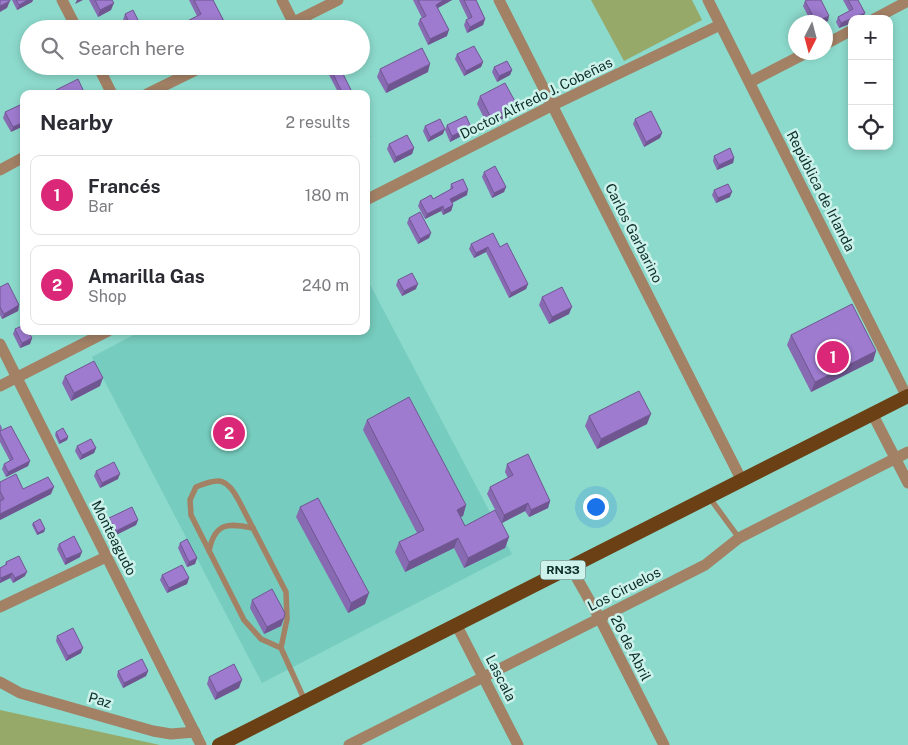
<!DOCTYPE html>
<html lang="en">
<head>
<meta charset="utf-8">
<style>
	:root { --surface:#fff; --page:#f7f7f7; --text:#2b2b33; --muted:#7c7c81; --line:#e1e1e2; --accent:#db2777 }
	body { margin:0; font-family:"Public Sans",sans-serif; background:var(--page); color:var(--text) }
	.controls { position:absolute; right:15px; top:15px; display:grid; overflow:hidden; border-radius:10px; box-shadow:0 2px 8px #0003 }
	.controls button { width:45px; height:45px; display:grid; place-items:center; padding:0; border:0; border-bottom:1px solid var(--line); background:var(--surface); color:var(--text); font:25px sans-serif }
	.compass { position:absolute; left:788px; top:15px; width:45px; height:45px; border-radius:50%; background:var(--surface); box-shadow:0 2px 8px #0003; rotate:186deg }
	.you { position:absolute; left:595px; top:506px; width:18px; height:18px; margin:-12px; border:4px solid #fff; border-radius:50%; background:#1a73e8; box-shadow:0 0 0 8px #1a73e833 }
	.badge { display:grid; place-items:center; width:32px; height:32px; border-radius:50%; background:var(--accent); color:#fff; font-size:16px; font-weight:700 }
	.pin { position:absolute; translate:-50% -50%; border:2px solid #fff; box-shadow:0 1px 5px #0006 }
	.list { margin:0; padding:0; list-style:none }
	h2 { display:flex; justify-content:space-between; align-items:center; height:65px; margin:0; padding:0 20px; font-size:21px }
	h2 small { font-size:16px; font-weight:400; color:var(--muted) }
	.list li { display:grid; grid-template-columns:32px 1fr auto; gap:15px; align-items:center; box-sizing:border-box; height:80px; margin:0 10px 10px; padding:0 10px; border:1px solid var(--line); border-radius:10px }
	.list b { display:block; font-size:19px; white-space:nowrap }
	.list p { margin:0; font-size:16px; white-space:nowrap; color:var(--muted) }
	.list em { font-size:16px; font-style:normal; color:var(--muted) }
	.icon { flex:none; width:28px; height:28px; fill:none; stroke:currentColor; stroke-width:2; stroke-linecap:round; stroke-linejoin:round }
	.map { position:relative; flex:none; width:908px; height:745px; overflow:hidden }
	.search { position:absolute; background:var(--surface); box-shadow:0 2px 8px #0003; left:20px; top:20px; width:350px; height:55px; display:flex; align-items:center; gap:12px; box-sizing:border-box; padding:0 18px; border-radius:28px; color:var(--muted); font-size:19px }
	.panel { position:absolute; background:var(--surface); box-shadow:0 2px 8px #0003; left:20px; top:90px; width:350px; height:245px; border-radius:10px }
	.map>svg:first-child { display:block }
	.built { fill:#76ccbe }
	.green { fill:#96a969 }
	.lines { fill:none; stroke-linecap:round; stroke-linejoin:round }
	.service { stroke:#a28165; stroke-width:5.5 }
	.minor { stroke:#a28165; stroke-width:11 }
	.trunk { stroke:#6a4014; stroke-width:14 }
	.wall { fill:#886ab2 }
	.shaded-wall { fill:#6f5691 }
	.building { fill:#9e7bcf; stroke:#6f5691 }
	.labels { text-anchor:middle; stroke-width:5; stroke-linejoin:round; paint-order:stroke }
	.shield { fill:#cdf2eb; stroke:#456762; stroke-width:1 }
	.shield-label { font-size:12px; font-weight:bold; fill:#0b2c27 }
	.street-label { font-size:14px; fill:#0b2c27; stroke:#cdf2eb }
</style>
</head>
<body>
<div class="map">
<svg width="908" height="745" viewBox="0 0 908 745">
	<rect width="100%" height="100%" fill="#8cdacc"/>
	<!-- built -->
	<path class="built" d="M366,277l146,277 -250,129 -170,-326 49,-26h225z"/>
	<!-- green -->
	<g class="green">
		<path d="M591,0h101l10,20 -78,41z"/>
		<path d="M0,710l160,35h-160z"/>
	</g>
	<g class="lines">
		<!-- service -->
		<g class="service">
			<path d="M709,497l30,41"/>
			<path d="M209,551c6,-29 19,-28 44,-23"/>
			<path d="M281,648l-20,-9 -17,-19 -53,-105 -1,-15 6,-13c24,-10 31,-9 43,14l47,91 1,27 -6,29 24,53"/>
		</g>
		<!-- minor -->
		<g class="minor">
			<path d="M62,0l15,29"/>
			<path d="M282,0l11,22"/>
			<path d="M499,0l242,479"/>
			<path d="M708,0l199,397"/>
			<path d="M874,19l34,-18"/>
			<path d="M280,29l58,-29"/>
			<path d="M826,44l26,-14"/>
			<path d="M98,66l14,28"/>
			<path d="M750,82l58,-30"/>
			<path d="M147,94l57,-28"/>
			<path d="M0,170l24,-13"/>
			<path d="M366,200l187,-95 167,-80"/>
			<path d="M0,344l201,401"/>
			<path d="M0,386l108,-55"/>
			<path d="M873,415l35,68"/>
			<path d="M570,566l30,53 64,126"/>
			<path d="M0,607l106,-50"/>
			<path d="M456,624l62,121"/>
			<path d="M0,682l20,11 133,38 18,3 24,-2"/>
			<path d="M349,745l356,-180 34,-27 169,-86"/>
		</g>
		<!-- trunk -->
		<path class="trunk" d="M219,745l689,-349"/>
	</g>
	<!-- wall -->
	<g class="wall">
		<path d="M12,0h21l-1,2 -15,8z"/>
		<path d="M89,0h23l-1,10 -13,7z"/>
		<path d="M189,0h24l15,29 -31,-13z"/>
		<path d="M413,0h39l-14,8 9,28 -19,9 -10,-21 2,-5 2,-1z"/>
		<path d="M459,0h17l9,19 -2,6 -16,8 -3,-8 2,-5 2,-1z"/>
		<path d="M843,0h15l5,18 -11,1v4l-13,5 -3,-6 2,-5 11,-6z"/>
		<path d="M805,1l23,20 -3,1h-14l-8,-16z"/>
		<path d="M125,14l14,8 -2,5 -4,2h-5l-5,-9z"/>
		<path d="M457,54l26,8 -2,5 -17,9 -9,-17z"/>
		<path d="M328,66h11l14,28h-14l-13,-25z"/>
		<path d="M494,67l18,3 -2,5 -13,7 -5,-10z"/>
		<path d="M380,69l48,3 -42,21 -9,-16z"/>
		<path d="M480,96l37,9 -3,8 -26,13 -11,-22z"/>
		<path d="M5,112h19l-13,20 -8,-14z"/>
		<path d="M635,119l27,14 -2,5 -16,9 -11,-23z"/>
		<path d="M447,125l24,2 -2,5 -19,10 -5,-12z"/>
		<path d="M425,126l18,8 -15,8 -5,-11z"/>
		<path d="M389,144l25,4 -2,6 -18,9 -7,-14z"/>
		<path d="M714,156l20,2 -1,5 -16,7 -4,-9z"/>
		<path d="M484,172l22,15 -2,5 -12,6 -10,-21z"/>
		<path d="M451,184l16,11 -15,8 1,2 -2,6 -8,4 -2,-4 -16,8 -7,-13 2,-5 13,-2 17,-9z"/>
		<path d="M714,190l16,7 -14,6 -4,-8z"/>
		<path d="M409,218l22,15 -2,5 -11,6 -11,-21z"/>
		<path d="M471,244l29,3 28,37 -2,5 -17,9 -23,-46 -12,6 -5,-9z"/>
		<path d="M398,280l18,9 -14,7 -6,-11z"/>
		<path d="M0,287l19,18 -1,6 -16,8 -2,-4z"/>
		<path d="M542,297l27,17 -20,10 -10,-19z"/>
		<path d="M15,329l17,9 -2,6 -10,4 -7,-14z"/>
		<path d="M791,335l85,16 -3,10 -62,31 -24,-47z"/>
		<path d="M65,376l35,10 -29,15 -9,-18z"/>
		<path d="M589,416l58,8 -50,25 -12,-23z"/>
		<path d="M367,420l99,85 -3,11 -3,1 5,9 44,11 -4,11 -41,20 -10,-20 -49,24 -10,-20 4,-10 18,-9 -54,-103z"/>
		<path d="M0,424l2,4 -1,3 29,30 -2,5 -22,11 -4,-8 2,-5 6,-3 -10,-19z"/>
		<path d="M56,432l12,5 -1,3 -8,4 -4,-9z"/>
		<path d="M77,446l19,2 -2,5 -14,7 -5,-9z"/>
		<path d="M507,464l43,37 -2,7 -19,9 -4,-6 -23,12 -15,-29 3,-7 18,-9 -3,-6z"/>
		<path d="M96,471l22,8 -18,9 -6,-12z"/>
		<path d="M0,482l23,7 28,5 -51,26z"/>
		<path d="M300,507l65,97 -17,9 -52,-96z"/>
		<path d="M109,518l29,2 -2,5 -22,11 -7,-13z"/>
		<path d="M33,523l12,6 -1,3 -7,3 -5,-10z"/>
		<path d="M180,543l17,15 -2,6 -8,3 -9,-19z"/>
		<path d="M59,544l21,13 -15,8 -8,-16z"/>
		<path d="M6,562l19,14 -12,7 -3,-5 -10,5v-15l5,-3z"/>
		<path d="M162,575l27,3 -2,6 -20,9 -7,-13z"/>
		<path d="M252,600l32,18 -3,8 -17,8 -14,-26z"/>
		<path d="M57,636l24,17 -15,8 -10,-20z"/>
		<path d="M118,671h30l-2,5 -23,12 -6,-12z"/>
		<path d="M209,677l30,11 -24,12 -8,-16z"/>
	</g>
	<!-- shaded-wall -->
	<g class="shaded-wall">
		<path d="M28,0h5l-1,2 -15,8 2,-5z"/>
		<path d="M77,0h6l-8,4z"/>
		<path d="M444,0h8l-18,10 2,-5z"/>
		<path d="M10,1l-3,7 -7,4v-6z"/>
		<path d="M114,3l-3,7 -13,7 2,-7z"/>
		<path d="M865,13l-2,5 -2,1h-9v4l-13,5 2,-5z"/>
		<path d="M829,16l-1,5 -3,1h-8z"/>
		<path d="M485,19l-2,6 -16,8 3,-6z"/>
		<path d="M139,22l-2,5 -4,2h-3l1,-3z"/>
		<path d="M449,30l-2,6 -19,9 2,-6z"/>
		<path d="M483,62l-2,5 -17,9 2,-5z"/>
		<path d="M430,64l-2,8 -42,21 2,-8z"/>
		<path d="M512,70l-2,5 -13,7 2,-6z"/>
		<path d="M517,105l-3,8 -26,13 3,-8z"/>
		<path d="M24,122v4l-13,6 2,-5z"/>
		<path d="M471,127l-2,5 -19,10 2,-6z"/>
		<path d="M445,129l-2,5 -15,8 2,-5z"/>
		<path d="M662,133l-2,5 -16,9 2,-5z"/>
		<path d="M370,137l-2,6 -2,1v-5z"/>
		<path d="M414,148l-2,6 -18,9 2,-6z"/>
		<path d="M734,158l-1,5 -16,7 2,-5z"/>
		<path d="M506,187l-2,5 -12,6 2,-5z"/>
		<path d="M468,190l-1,5 -19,10 2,-6z"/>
		<path d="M732,192l-2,5 -14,6 2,-5z"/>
		<path d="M453,205l-2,6 -8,4 1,-5z"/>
		<path d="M443,206l-2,5 -16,8 2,-5z"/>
		<path d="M431,233l-2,5 -11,6 2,-5z"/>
		<path d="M488,247l-2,5 -12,6 2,-5z"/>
		<path d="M418,284l-2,5 -14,7 2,-5z"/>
		<path d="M528,284l-2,5 -17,9 2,-5z"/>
		<path d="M19,305l-1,6 -16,8 2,-5z"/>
		<path d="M572,307l-3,7 -20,10 3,-7z"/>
		<path d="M32,338l-2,6 -10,4 2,-5z"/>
		<path d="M876,351l-3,10 -62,31 4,-10z"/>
		<path d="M103,378l-3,8 -29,15 3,-8z"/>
		<path d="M651,414l-4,10 -50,25 4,-10z"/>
		<path d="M68,437l-1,3 -8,4 1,-3z"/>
		<path d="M96,448l-2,5 -14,7 2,-5z"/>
		<path d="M30,461l-2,5 -22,11 2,-5z"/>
		<path d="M120,474l-2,5 -18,9 2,-5z"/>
		<path d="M54,487l-3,7 -51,26v-6z"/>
		<path d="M550,501l-2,7 -19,9 2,-7z"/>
		<path d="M528,503l-3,8 -23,12 2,-8z"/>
		<path d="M466,505l-3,11 -10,4 4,-10z"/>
		<path d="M138,520l-2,5 -22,11 2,-5z"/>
		<path d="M45,529l-1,3 -7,3 1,-2z"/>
		<path d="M509,537l-4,11 -41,20 4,-10z"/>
		<path d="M458,538l-4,10 -49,24 4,-10z"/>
		<path d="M82,552l-2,5 -15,8 1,-6z"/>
		<path d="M197,558l-2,6 -8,3 2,-5z"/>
		<path d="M27,572l-2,4 -12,7 2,-5z"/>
		<path d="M12,573l-2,5 -10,5 1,-5z"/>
		<path d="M189,578l-2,6 -20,9 2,-5z"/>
		<path d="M369,593l-4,11 -17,9 3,-10z"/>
		<path d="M284,618l-3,8 -17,8 3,-7z"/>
		<path d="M83,648l-2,5 -15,8 2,-5z"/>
		<path d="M148,671l-2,5 -23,12 1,-5z"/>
		<path d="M242,680l-3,8 -24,12 2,-7z"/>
	</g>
	<!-- building -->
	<g class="building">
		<path d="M0,0h10v1l-10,5z"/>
		<path d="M16,0h12l-9,5z"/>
		<path d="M95,0h17l2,3 -14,7z"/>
		<path d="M194,0h19l15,29h-56l29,-15z"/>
		<path d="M418,0h26l-8,5 13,25 -19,9 -10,-20 6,-3z"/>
		<path d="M464,0h12l9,19 -15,8 -4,-7 6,-3z"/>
		<path d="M807,0h14l8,16 -13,6 -11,-21z"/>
		<path d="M848,0h10l7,13 -24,10 -3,-6 15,-8z"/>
		<path d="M133,10l6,12 -8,4 -6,-12z"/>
		<path d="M474,46l9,16 -17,9 -9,-17z"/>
		<path d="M422,48l8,16 -42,21 -8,-16z"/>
		<path d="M507,61l5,9 -13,6 -5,-9z"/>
		<path d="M329,66h10l14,28h-10z"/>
		<path d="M78,79l7,15h-28l-1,-4z"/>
		<path d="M505,83l12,22 -26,13 -11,-22z"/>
		<path d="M20,105l4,7v10l-11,5 -8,-15z"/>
		<path d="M651,111l11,22 -16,9 -11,-23z"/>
		<path d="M466,116l5,11 -19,9 -5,-11z"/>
		<path d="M440,119l5,10 -15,8 -5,-11z"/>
		<path d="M366,130l4,7 -4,2z"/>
		<path d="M407,135l7,13 -18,9 -7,-13z"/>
		<path d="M730,148l4,10 -15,7 -5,-9z"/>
		<path d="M495,166l11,21 -12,6 -10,-21z"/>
		<path d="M463,179l5,11 -18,9 3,6 -9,5 -1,-4 -16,8 -7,-13 11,-6 2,4 20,-11 -2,-4z"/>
		<path d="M728,184l4,8 -14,6 -4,-8z"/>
		<path d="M420,212l11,21 -11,6 -11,-21z"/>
		<path d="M493,233l7,14 7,-4 21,41 -17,9 -23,-46 -12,6 -5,-9z"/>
		<path d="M412,273l6,11 -14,7 -6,-11z"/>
		<path d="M8,283l11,22 -15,9 -4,-7v-20z"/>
		<path d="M562,287l10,20 -20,10 -10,-20z"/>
		<path d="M852,304l24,47 -61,31 -24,-47z"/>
		<path d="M24,325v6h4l4,7 -10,5 -7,-14z"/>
		<path d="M94,361l9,17 -29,15 -9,-17z"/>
		<path d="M639,391l12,23 -50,25 -12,-23z"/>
		<path d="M409,397l57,108 -9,5 8,16 30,-16 14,27 -41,21 -10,-20 -49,24 -10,-20 25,-12 -57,-110z"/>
		<path d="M11,426l19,35 -22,11 -4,-8 9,-5 -13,-26v-2z"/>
		<path d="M63,428l5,9 -8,4 -4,-9z"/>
		<path d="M91,439l5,9 -14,7 -5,-9z"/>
		<path d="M528,454l22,47 -19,9 -3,-7 -24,12 -14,-28 23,-12 -6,-11z"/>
		<path d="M114,462l6,12 -18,9 -6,-12z"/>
		<path d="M16,474l7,15 25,-12 6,10 -54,27v-13l4,-2 -4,-8v-9z"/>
		<path d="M318,498l51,95 -18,10 -51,-96z"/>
		<path d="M132,507l6,13 -22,11 -7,-13z"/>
		<path d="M40,519l5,10 -7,4 -5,-10z"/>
		<path d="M74,536l8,16 -16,7 -7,-15z"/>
		<path d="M187,539l10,19 -8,4 -9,-19z"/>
		<path d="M19,556l8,16 -12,6 -3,-5 -11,5 -1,-1v-9l7,-4 -1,-2z"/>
		<path d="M182,565l7,13 -20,10 -7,-13z"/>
		<path d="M272,589l13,24 -1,5 -17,9 -15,-27z"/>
		<path d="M73,628l10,20 -15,8 -11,-20z"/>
		<path d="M142,659l6,12 -24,12 -6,-12z"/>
		<path d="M234,664l8,16 -25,13 -8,-16z"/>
	</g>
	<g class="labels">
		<!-- shield labels -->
		<rect class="shield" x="540.5" y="560.5" width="45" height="19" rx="4"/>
		<g class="shield-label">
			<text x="563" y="574">RN33</text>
		</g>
		<!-- street labels -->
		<g class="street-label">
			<text transform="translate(536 98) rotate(-26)" y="5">Doctor Alfredo J. Cobeñas</text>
			<text transform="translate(821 191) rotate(63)" y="5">República de Irlanda</text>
			<text transform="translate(634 233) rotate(63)" y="5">Carlos Garbarino</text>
			<text transform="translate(114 538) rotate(63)" y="5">Monteagudo</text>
			<text transform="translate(624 589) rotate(-27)" y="5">Los Ciruelos</text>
			<text transform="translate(631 648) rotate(63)" y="5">26 de Abril</text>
			<text transform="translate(501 678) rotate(63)" y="5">Lascala</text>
			<text transform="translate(100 700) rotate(16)" y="5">Paz</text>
		</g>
	</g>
</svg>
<div class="controls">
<button>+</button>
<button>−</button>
<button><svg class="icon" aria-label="locate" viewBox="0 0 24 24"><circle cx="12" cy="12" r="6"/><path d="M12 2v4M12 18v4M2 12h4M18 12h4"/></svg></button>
</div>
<svg class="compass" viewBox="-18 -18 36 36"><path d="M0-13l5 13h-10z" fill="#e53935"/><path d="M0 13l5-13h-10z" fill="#7c7c81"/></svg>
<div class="you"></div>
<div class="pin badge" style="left:833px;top:357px">1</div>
<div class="pin badge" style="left:229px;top:433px">2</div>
<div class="search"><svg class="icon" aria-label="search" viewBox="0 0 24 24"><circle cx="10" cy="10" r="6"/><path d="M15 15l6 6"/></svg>Search here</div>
<section class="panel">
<h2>Nearby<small>2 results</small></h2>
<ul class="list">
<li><span class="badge">1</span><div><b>Francés</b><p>Bar</p></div><em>180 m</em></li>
<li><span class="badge">2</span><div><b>Amarilla Gas</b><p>Shop</p></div><em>240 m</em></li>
</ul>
</section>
</div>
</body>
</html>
